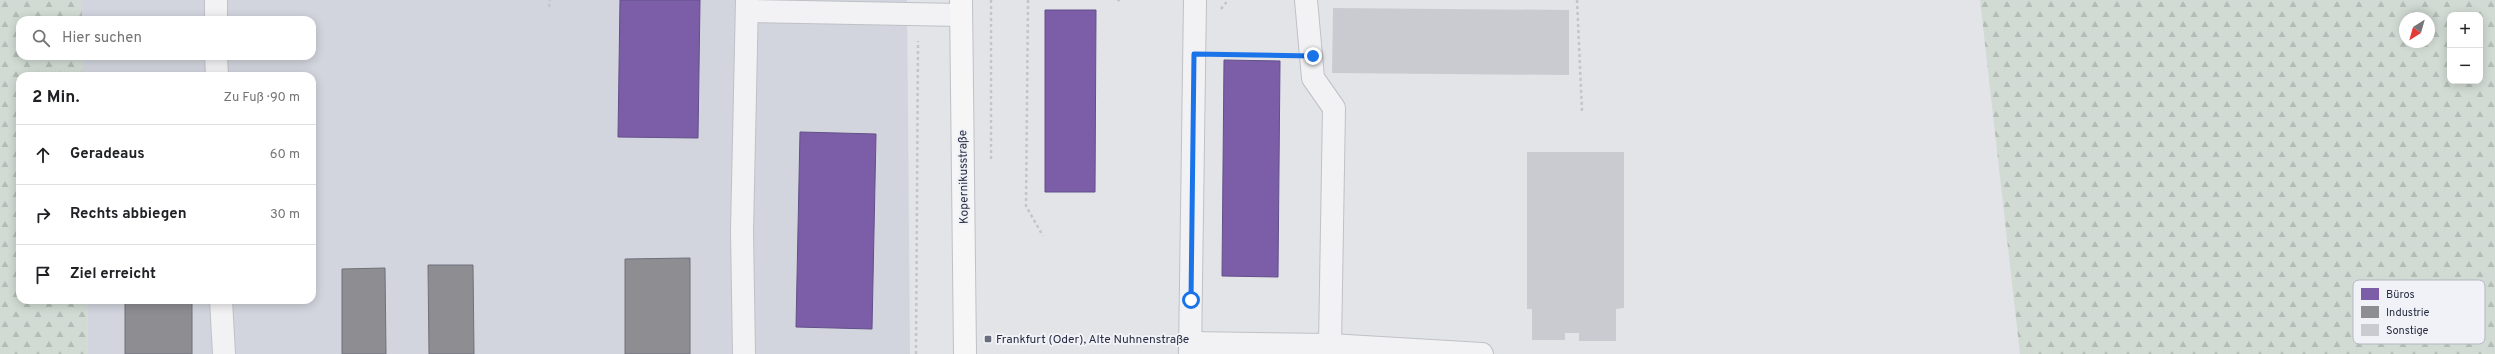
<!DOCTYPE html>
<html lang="de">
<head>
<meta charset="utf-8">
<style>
	:root { --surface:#fff; --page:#f2f2f2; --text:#202124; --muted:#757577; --line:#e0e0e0 }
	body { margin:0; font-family:Overpass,sans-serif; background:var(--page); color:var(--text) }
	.controls { position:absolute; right:12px; top:12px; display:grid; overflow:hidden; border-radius:8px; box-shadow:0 2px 10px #0003 }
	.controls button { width:36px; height:36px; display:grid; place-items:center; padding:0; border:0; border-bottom:1px solid var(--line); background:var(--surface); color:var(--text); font:20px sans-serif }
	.compass { position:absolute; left:2399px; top:12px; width:36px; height:36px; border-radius:50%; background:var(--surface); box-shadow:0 2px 10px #0003; rotate:217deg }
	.stop { position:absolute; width:12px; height:12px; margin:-9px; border:3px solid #1a73e8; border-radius:50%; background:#fff }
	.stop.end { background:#1a73e8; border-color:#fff; box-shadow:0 1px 4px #0008 }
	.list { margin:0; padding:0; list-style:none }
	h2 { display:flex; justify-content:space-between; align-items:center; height:52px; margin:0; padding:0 16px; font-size:17px }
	h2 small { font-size:13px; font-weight:400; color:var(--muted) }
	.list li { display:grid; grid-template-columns:26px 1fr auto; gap:12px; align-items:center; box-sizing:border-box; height:60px; padding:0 16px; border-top:1px solid var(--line) }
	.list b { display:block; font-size:15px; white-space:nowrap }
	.list em { font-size:13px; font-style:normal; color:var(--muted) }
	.icon { flex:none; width:22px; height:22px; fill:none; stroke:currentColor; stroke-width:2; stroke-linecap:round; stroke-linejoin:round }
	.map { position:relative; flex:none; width:2495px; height:354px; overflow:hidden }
	.search { position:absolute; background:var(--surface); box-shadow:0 2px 10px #0003; left:16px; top:16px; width:300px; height:44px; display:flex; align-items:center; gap:10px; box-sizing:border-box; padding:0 14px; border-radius:12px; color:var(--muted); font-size:15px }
	.panel { position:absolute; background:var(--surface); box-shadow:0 2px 10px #0003; left:16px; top:72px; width:300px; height:232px; border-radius:12px }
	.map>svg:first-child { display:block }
	.built { fill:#d2d5dd }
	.forest { fill:url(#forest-firs); fill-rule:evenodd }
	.offices { fill:#7b5ea7; stroke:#625089 }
	.industry { fill:#8d8d92; stroke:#6f707a }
	.building { fill:#c9cbd0 }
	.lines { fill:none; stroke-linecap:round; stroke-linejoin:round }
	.minor-casing { stroke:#bfc1c6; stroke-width:24 }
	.major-casing { stroke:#bec1c6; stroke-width:24 }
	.path { stroke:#c4c5cb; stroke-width:2.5; stroke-dasharray:3 3; stroke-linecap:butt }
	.minor { stroke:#f2f2f4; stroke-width:22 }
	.major { stroke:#f6f6f7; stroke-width:22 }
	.route { stroke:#1a73e8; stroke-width:5 }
	.poi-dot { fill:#696e7c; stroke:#f0f2f7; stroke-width:1.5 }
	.labels { text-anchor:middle; stroke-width:4; stroke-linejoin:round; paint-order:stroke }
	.street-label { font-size:12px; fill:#282e42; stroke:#f0f2f7 }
	.poi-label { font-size:12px; fill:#282e42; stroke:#f0f2f7; text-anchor:start }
	.key { fill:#f0f2f7; stroke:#b4b7c1; stroke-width:1 }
	.key-label { font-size:11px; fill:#282e42 }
</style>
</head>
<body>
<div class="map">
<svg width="2495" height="354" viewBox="0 0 2495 354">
	<defs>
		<pattern id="forest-firs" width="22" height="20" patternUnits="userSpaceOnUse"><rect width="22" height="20" fill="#d1dbd3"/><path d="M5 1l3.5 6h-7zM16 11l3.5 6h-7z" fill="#b3bcb6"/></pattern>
	</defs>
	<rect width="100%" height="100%" fill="#e2e4e8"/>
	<!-- built -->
	<path class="built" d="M82,0h825l3,354h-822l-1,-54h225v-224h-229v-20h229v-36h-230z"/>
	<!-- forest -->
	<g class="forest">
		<path d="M0,0h82v20h-62v36h63v20h-63v224h67l1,54h-88z"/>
		<path d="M1980,0h515v354h-475zM2450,15h30v66h-30zM2405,18h24v24h-24z"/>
	</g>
	<!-- offices -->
	<g class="offices">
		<path d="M620,0h80l-2,138 -80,-1z"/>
		<path d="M1045,10h51l-1,182h-50z"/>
		<path d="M1224,60l56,1 -2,216 -56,-1z"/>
		<path d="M800,132l76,2 -4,195 -76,-2z"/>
	</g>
	<!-- industry -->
	<g class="industry">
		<path d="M690,258v96h-65v-95z"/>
		<path d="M428,265h45l1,89h-45z"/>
		<path d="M385,268l1,86h-44v-85z"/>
		<rect x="125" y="300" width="67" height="54"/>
	</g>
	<!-- building -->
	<g class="building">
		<path d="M1333,8l236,2v65l-237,-2z"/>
		<path d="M1527,152h97v156l-8,1v32h-37v-8h-14v7h-33v-31h-5z"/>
	</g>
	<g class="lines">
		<!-- minor casing -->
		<g class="minor-casing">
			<g id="minor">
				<path d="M216,0v20"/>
				<path d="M1306,0l7,78 21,30 -4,237"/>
				<path d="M747,11l214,4"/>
				<path d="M216,56l1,20"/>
				<path d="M221,300l3,54"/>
				<path d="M1190,343l140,2 152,9"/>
				<path d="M744,354l-2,-123 5,-231"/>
				<path d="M1190,354l5,-354"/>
			</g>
		</g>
		<!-- major casing -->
		<g class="major-casing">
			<path id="major" d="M961,0l4,354"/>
		</g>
		<!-- path -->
		<g class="path">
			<path d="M991,0v162"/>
			<path d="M1028,0l-2,206 17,30"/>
			<path d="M1117,0h6"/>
			<path d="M1577,0l5,111"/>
			<path d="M549,7l1,-7"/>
			<path d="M1221,9l7,-9"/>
			<path d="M1219,55l65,1"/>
			<path d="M916,354l2,-313"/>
		</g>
		<!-- minor -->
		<use href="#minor" class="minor"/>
		<!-- major -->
		<use href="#major" class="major"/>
	</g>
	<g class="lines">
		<!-- route -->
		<path class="route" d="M1191,300l3,-246 119,2"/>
	</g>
	<!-- markers -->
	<rect class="poi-dot" x="984" y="335" width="8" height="8" rx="2"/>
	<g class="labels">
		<!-- street labels -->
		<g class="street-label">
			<text transform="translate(963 177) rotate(-91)" y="4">Kopernikusstraße</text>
		</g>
		<!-- poi labels -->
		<g class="poi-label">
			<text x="996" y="343">Frankfurt (Oder), Alte Nuhnenstraße</text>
		</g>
	</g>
	<!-- legend -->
	<rect x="2353" y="280" width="132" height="64" rx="6" class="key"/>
	<rect x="2361" y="288" width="18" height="12" fill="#7b5ea7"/>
	<rect x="2361" y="306" width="18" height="12" fill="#8d8d92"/>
	<rect x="2361" y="324" width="18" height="12" fill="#c9cbd0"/>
	<g class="key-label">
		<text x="2386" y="298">Büros</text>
		<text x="2386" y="316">Industrie</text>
		<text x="2386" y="334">Sonstige</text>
	</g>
</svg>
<div class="controls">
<button>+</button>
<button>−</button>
</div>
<svg class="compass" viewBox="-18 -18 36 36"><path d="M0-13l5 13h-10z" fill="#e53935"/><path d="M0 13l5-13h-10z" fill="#757577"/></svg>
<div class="stop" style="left:1191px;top:300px"></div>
<div class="stop end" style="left:1313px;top:56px"></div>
<div class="search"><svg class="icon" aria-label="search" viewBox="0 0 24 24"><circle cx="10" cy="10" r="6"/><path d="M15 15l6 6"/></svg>Hier suchen</div>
<section class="panel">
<h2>2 Min.<small>Zu Fuß · 90 m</small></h2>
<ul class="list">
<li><svg class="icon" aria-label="ahead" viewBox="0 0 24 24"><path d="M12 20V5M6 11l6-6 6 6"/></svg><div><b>Geradeaus</b></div><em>60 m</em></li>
<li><svg class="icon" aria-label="right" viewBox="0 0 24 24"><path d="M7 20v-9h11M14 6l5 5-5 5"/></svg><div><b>Rechts abbiegen</b></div><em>30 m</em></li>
<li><svg class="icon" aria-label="arrive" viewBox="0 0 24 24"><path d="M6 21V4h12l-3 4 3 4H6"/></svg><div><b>Ziel erreicht</b></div></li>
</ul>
</section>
</div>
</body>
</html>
